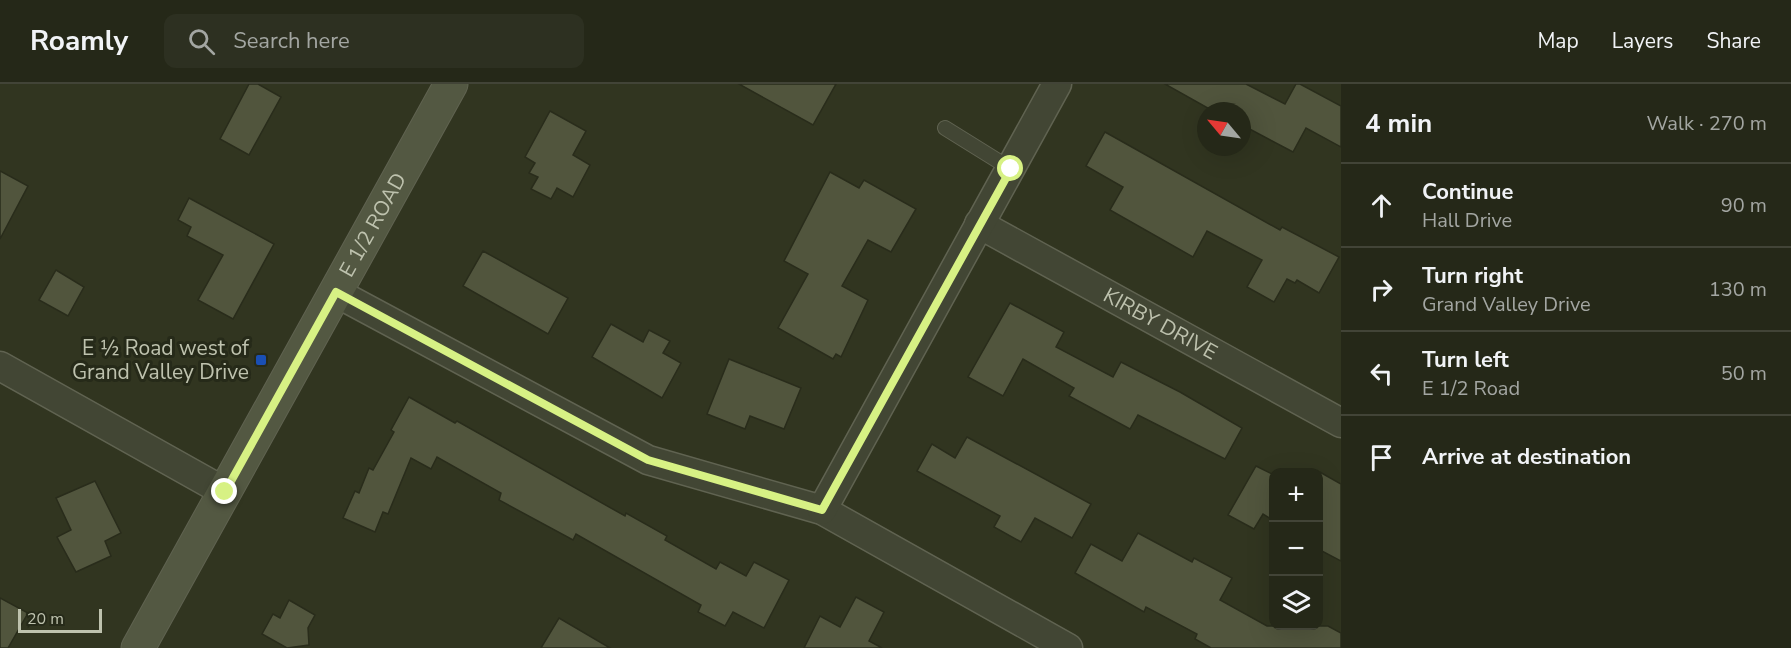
<!DOCTYPE html>
<html lang="en">
<head>
<meta charset="utf-8">
<style>
	:root { --surface:#252818; --page:#2d3021; --text:#f1f3f6; --muted:#a3a6a2; --line:#424437 }
	body { margin:0; font-family:"Nunito Sans",sans-serif; background:var(--page); color:var(--text) }
	.controls { position:absolute; right:18px; bottom:18px; display:grid; overflow:hidden; border-radius:12px; box-shadow:0 6px 24px #0002 }
	.controls button { width:54px; height:54px; display:grid; place-items:center; padding:0; border:0; border-bottom:2px solid var(--line); background:var(--surface); color:var(--text); font:30px sans-serif }
	.compass { position:absolute; left:1197px; top:18px; width:54px; height:54px; border-radius:50%; background:var(--surface); box-shadow:0 6px 24px #0002; rotate:299deg }
	.scale { position:absolute; left:18px; bottom:15px; width:84px; box-sizing:border-box; padding-left:6px; border:3px solid #bec2ae; border-top:0; font-size:16px; line-height:21px; white-space:nowrap; color:#bec2ae; -webkit-text-stroke:4px #262a19; paint-order:stroke }
	.stop { position:absolute; width:18px; height:18px; margin:-14px; border:4px solid #d7f184; border-radius:50%; background:#fff }
	.stop.end { background:#d7f184; border-color:#fff; box-shadow:0 2px 6px #0008 }
	.list { margin:0; padding:0; list-style:none }
	h2 { display:flex; justify-content:space-between; align-items:center; height:78px; margin:0; padding:0 24px; font-size:26px }
	h2 small { font-size:20px; font-weight:400; color:var(--muted) }
	.list li { display:grid; grid-template-columns:39px 1fr auto; gap:18px; align-items:center; box-sizing:border-box; height:84px; padding:0 24px; border-top:2px solid var(--line) }
	.list b { display:block; font-size:22px; white-space:nowrap }
	.list p { margin:0; font-size:20px; white-space:nowrap; color:var(--muted) }
	.list em { font-size:20px; font-style:normal; color:var(--muted) }
	.icon { flex:none; width:33px; height:33px; fill:none; stroke:currentColor; stroke-width:2; stroke-linecap:round; stroke-linejoin:round }
	.map { position:relative; flex:none; width:1341px; height:564px; overflow:hidden }
	header { display:flex; align-items:center; gap:36px; box-sizing:border-box; height:84px; padding:0 30px; background:var(--surface); border-bottom:2px solid var(--line) }
	header strong { font-size:28px }
	nav { display:flex; gap:33px; margin-inline-start:auto; font-size:21px }
	.search { width:420px; height:54px; background:var(--page); display:flex; align-items:center; gap:15px; box-sizing:border-box; padding:0 21px; border-radius:12px; color:var(--muted); font-size:22px }
	main { display:flex }
	aside { flex:1; background:var(--surface) }
	.map>svg:first-child { display:block }
	.building { fill:#51553d; stroke:#292c1b; stroke-width:1.5 }
	.lines { fill:none; stroke-linecap:round; stroke-linejoin:round }
	.service-casing { stroke:#606351; stroke-width:16 }
	.minor-casing { stroke:#606351; stroke-width:31 }
	.secondary-casing { stroke:#606351; stroke-width:35 }
	.service { stroke:#424634; stroke-width:14 }
	.minor { stroke:#424634; stroke-width:28 }
	.secondary { stroke:#535842; stroke-width:33 }
	.route { stroke:#d7f184; stroke-width:8 }
	.transit-dot { fill:#1a4fb4; stroke:#262a19; stroke-width:2 }
	.labels { text-anchor:middle; stroke-width:6; stroke-linejoin:round; paint-order:stroke }
	.street-label { font-size:21px; fill:#bec2ae; stroke:#262a19 }
	.poi-label { font-size:21px; fill:#bec2ae; stroke:#262a19; text-anchor:end }
</style>
</head>
<body>
<header>
<strong>Roamly</strong>
<div class="search"><svg class="icon" aria-label="search" viewBox="0 0 24 24"><circle cx="10" cy="10" r="6"/><path d="M15 15l6 6"/></svg>Search here</div>
<nav><a>Map</a><a>Layers</a><a>Share</a></nav>
</header>
<main>
<div class="map">
<svg width="1341" height="564" viewBox="0 0 1341 564">
	<rect width="100%" height="100%" fill="#313520"/>
	<!-- building -->
	<g class="building">
		<path d="M249,0h9l23,13 -32,58 -29,-16z"/>
		<path d="M739,0h97l-23,41z"/>
		<path d="M1165,0h81l39,20 11,-20h4l41,22v41l-35,-19 -13,24 -51,-27v-14h-29z"/>
		<path d="M550,27l36,20 -13,24 17,10 -17,32 -16,-9 -6,11 -20,-10 7,-12 -9,-4 6,-10 -10,-6z"/>
		<path d="M1105,48l175,98 2,-3 57,30 -20,36 -22,-13 -2,3 -8,-4 -13,23 -27,-15 15,-27 -55,-29 -14,26 -83,-47 13,-23 -37,-21z"/>
		<path d="M0,87l28,15 -28,53z"/>
		<path d="M830,88l29,16 5,-8 52,29 -25,43 -23,-12 -26,46 26,14 -27,57 -5,-3 -3,5 -55,-31 30,-54 -24,-13z"/>
		<path d="M189,114l85,46 -41,75 -35,-19 25,-45 -36,-19 4,-9 -13,-7z"/>
		<path d="M483,167l85,47 -20,36 -85,-48z"/>
		<path d="M56,186l28,17 -16,29 -29,-16z"/>
		<path d="M1010,219l54,29 -8,15 57,30 8,-15 59,30 62,36 -17,31 -87,-44 -8,14 -61,-33 5,-8 -51,-29 -20,37 -35,-19z"/>
		<path d="M611,240l32,18 6,-12 21,11 -7,12 18,10 -19,35 -70,-41z"/>
		<path d="M729,275l72,29 -17,41 -34,-13 -5,13 -38,-15z"/>
		<path d="M409,313l46,26 2,-2 168,95 1,-3 41,23 -2,4 51,29 4,-7 26,14 8,-14 35,18 -25,48 -31,-16 -8,14 -27,-14 3,-7 -125,-71 -3,6 -74,-40 2,-7 -64,-36 -6,12 -20,-11 -23,56 -5,-2 -8,20 -32,-14 12,-27 4,2 10,-25 4,2 21,-38 -3,-2z"/>
		<path d="M967,353l124,67 -19,34 -37,-20 -14,24 -27,-15 6,-11 -83,-45 15,-27 23,14z"/>
		<path d="M1256,382l18,9v46l-11,-7 -9,15 -26,-14z"/>
		<path d="M1318,387l23,13v77l-23,-12z"/>
		<path d="M95,397l26,52 -16,8 6,15 -35,16 -19,-35 14,-7 -15,-32z"/>
		<path d="M1138,449l54,29 2,-4 38,20 -12,22 47,26h61l13,7v15h-130l-16,-9 2,-5 -51,-27 -2,5 -69,-39 16,-29 31,17z"/>
		<path d="M856,513l28,15 -15,29 13,7h-78l16,-32 20,11z"/>
		<path d="M0,514l28,15 -20,35h-8z"/>
		<path d="M289,516l26,15 -7,13 1,17 -22,3 -25,-14 11,-20 7,4z"/>
		<path d="M559,534l51,30h-69z"/>
	</g>
	<g class="lines">
		<!-- service casing -->
		<g class="service-casing">
			<path id="service" d="M945,44l66,41"/>
		</g>
		<!-- minor casing -->
		<g class="minor-casing">
			<g id="minor">
				<path id="s1" d="M979,140l362,199"/>
				<path d="M335,208l313,168 174,50 246,138"/>
				<path d="M0,282l225,126"/>
				<path d="M822,426l235,-426"/>
			</g>
		</g>
		<!-- secondary casing -->
		<g class="secondary-casing">
			<g id="secondary">
				<path id="s2" d="M138,564l313,-564"/>
			</g>
		</g>
		<!-- service -->
		<use href="#service" class="service"/>
		<!-- minor -->
		<use href="#minor" class="minor"/>
		<!-- secondary -->
		<use href="#secondary" class="secondary"/>
	</g>
	<g class="lines">
		<!-- route -->
		<path class="route" d="M225,408l111,-200 312,168 174,50 189,-341"/>
	</g>
	<!-- markers -->
	<rect class="transit-dot" x="255" y="270" width="12" height="12" rx="3"/>
	<g class="labels">
		<!-- street labels -->
		<g class="street-label">
			<text dy="7" stroke="none"><textPath href="#s2" startOffset="484">E 1/2 ROAD</textPath></text>
			<text dy="7" stroke="none"><textPath href="#s1" startOffset="207">KIRBY DRIVE</textPath></text>
		</g>
		<!-- poi labels -->
		<g class="poi-label">
			<text x="249" y="271">E ½ Road west of<tspan x="249" dy="24">Grand Valley Drive</tspan></text>
		</g>
	</g>
</svg>
<div class="controls">
<button>+</button>
<button>−</button>
<button><svg class="icon" aria-label="layers" viewBox="0 0 24 24"><path d="M12 4l9 5-9 5-9-5zM3 14l9 5 9-5"/></svg></button>
</div>
<svg class="compass" viewBox="-18 -18 36 36"><path d="M0-13l5 13h-10z" fill="#e53935"/><path d="M0 13l5-13h-10z" fill="#a3a6a2"/></svg>
<div class="scale">20 m</div>
<div class="stop" style="left:1011px;top:85px"></div>
<div class="stop end" style="left:225px;top:408px"></div>
</div>
<aside>
<h2>4 min<small>Walk · 270 m</small></h2>
<ul class="list">
<li><svg class="icon" aria-label="ahead" viewBox="0 0 24 24"><path d="M12 20V5M6 11l6-6 6 6"/></svg><div><b>Continue</b><p>Hall Drive</p></div><em>90 m</em></li>
<li><svg class="icon" aria-label="right" viewBox="0 0 24 24"><path d="M7 20v-9h11M14 6l5 5-5 5"/></svg><div><b>Turn right</b><p>Grand Valley Drive</p></div><em>130 m</em></li>
<li><svg class="icon" aria-label="left" viewBox="0 0 24 24"><path d="M17 20v-9H6M10 6l-5 5 5 5"/></svg><div><b>Turn left</b><p>E 1/2 Road</p></div><em>50 m</em></li>
<li><svg class="icon" aria-label="arrive" viewBox="0 0 24 24"><path d="M6 21V4h12l-3 4 3 4H6"/></svg><div><b>Arrive at destination</b></div></li>
</ul>
</aside>
</main>
</body>
</html>
